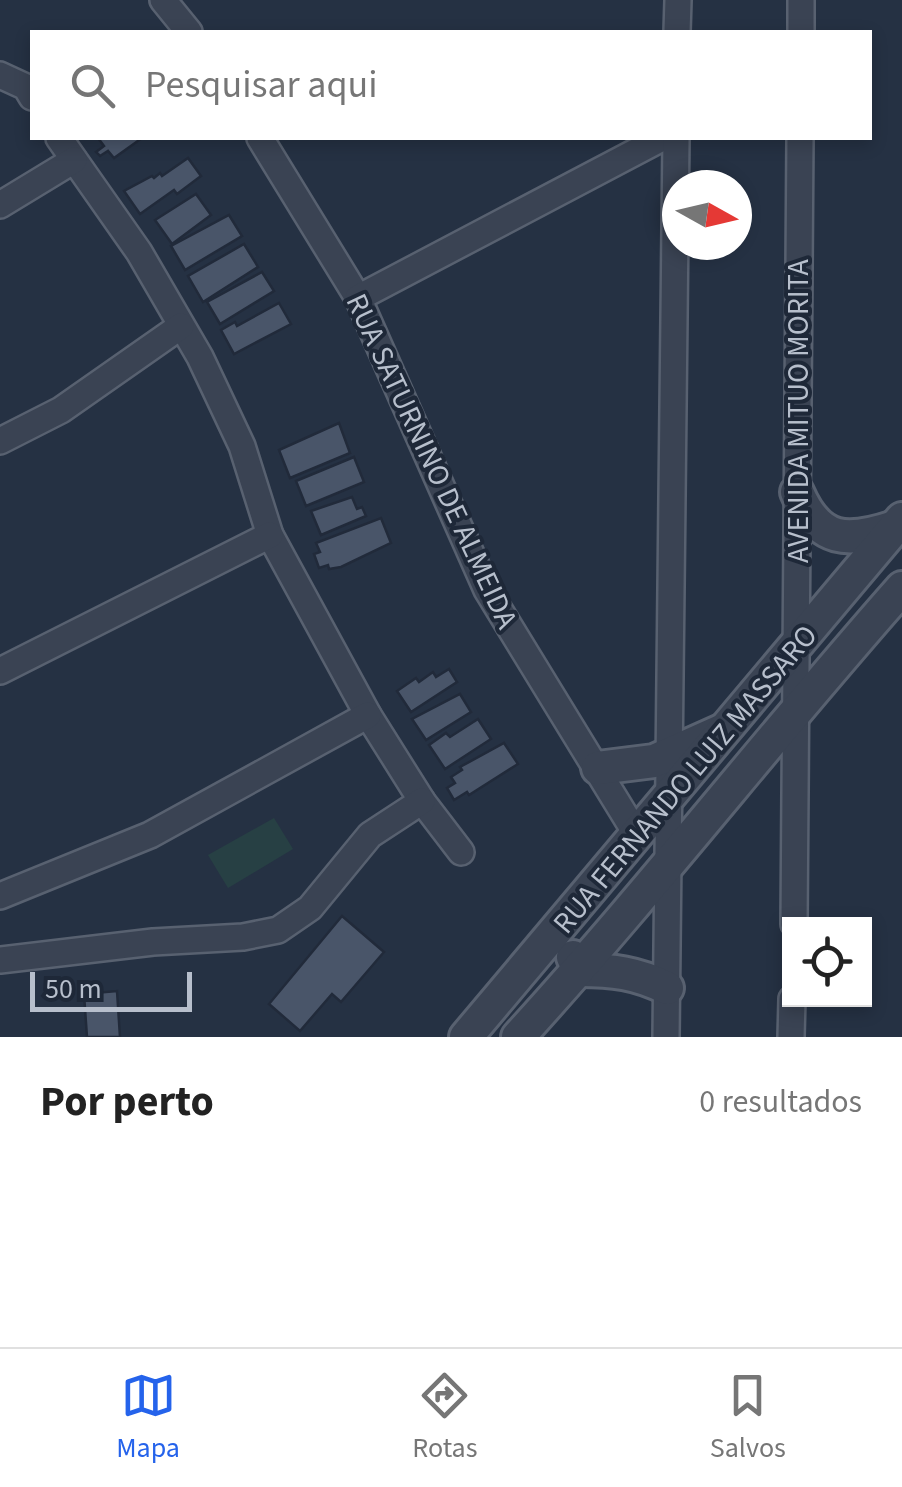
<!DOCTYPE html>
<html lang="pt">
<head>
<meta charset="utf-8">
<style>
	:root { --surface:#fff; --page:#f6f6f6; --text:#222; --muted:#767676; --line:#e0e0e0; --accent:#2563eb }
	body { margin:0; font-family:"Source Sans 3",sans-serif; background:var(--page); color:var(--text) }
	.controls { position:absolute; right:30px; bottom:30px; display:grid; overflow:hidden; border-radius:0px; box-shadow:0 5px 15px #0003 }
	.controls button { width:90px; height:90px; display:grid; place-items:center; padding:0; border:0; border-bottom:2px solid var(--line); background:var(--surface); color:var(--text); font:50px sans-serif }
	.compass { position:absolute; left:662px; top:170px; width:90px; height:90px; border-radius:50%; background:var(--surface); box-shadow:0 5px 15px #0003; rotate:98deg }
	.scale { position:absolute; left:30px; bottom:25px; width:162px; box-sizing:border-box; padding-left:10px; border:5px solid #b7bfcc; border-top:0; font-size:28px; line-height:35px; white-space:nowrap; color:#b7bfcc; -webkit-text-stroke:8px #1e2838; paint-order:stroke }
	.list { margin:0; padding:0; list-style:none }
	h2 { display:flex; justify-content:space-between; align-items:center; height:130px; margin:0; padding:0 40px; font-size:42px }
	h2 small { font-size:32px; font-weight:400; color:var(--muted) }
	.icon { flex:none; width:55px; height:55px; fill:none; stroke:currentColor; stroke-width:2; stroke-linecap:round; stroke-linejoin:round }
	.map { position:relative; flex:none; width:902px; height:1037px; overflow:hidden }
	.search { position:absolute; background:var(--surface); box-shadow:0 5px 15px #0003; left:30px; right:30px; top:30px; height:110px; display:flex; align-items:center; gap:25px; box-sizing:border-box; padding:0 35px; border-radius:0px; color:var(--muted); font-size:38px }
	.sheet { height:310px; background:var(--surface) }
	nav { display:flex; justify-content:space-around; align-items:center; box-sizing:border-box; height:140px; border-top:2px solid var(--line); background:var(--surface); font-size:28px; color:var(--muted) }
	nav a { display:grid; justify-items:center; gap:5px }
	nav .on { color:var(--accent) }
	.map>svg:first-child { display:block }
	.green { fill:#274044 }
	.building { fill:#495569; stroke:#212a3a; stroke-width:2.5 }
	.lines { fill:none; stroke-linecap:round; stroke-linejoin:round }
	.minor-casing { stroke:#586170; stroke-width:30 }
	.tertiary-casing { stroke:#586170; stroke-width:38 }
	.minor { stroke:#3a4353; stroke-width:25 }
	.tertiary { stroke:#3a4353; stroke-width:32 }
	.labels { text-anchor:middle; stroke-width:8; stroke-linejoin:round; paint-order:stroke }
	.street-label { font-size:30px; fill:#b7bfcc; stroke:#1e2838 }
</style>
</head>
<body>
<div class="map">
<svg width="902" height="1037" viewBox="0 0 902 1037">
	<rect width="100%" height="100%" fill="#253143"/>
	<!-- green -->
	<path class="green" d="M274,818l19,31 -65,39 -20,-33z"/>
	<!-- building -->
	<g class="building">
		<path d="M98,138h44l-28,20 -6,-7 -8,5 -4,-4 8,-6z"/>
		<path d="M188,158l13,18 -24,18 -3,-4 -34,24 -16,-23 28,-15 2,2 6,-5 2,3z"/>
		<path d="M196,194l15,21 -39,29 -17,-24z"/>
		<path d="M229,215l13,21 -57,34 -14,-24z"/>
		<path d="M244,244l14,23 -55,35 -15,-26z"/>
		<path d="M262,272l12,19 -54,33 -13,-22z"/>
		<path d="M279,303l12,21 -57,30 -13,-24 14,-8 2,4z"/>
		<path d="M339,423l11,30 -60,25 -11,-28z"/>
		<path d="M354,457l10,25 -58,24 -10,-25z"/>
		<path d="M352,497l5,12 5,-2 4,9 -45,19 -10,-24z"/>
		<path d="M381,518l10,25 -50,24 -12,2 -1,-4 -9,3 -5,-14 6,-2 -4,-9z"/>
		<path d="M449,669l8,13 -46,30 -14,-21 19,-13 3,4 14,-10 3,5z"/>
		<path d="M460,694l11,18 -45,28 -14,-21z"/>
		<path d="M478,719l13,20 -46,30 -16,-24 17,-12 4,4z"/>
		<path d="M504,743l14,21 -49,31 -2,-3 -13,8 -7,-12 8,-5 -4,-6 11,-7 -2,-3z"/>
		<path d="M342,916l42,36 -43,50 -9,-8 -32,37 -31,-27z"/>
		<path d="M117,991l3,46h-33l-3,-43z"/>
	</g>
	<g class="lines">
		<!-- minor casing -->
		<g class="minor-casing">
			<g id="minor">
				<path d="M163,0l26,32"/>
				<path d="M677,32l1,-32"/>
				<path d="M801,32v-32"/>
				<path d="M0,75l26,12 6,10"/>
				<path d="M59,138l80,114 61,105 42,89 28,89 98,180 54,86 39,51"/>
				<path d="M260,138l98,160 129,292 150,245"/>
				<path d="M0,205l74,-45"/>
				<path d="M358,298l304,-160"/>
				<path d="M0,441l61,-31 120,-84"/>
				<path d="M0,671l270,-136"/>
				<path d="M0,896l150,-61 218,-120"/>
				<path d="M794,924l6,-786"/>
				<path d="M0,960l153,-18 90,-5 35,-7 32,-22 60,-73 52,-34"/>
				<path d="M666,1037l10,-899"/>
				<path d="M791,1037l1,-38"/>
			</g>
		</g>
		<!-- tertiary casing -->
		<g class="tertiary-casing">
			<g id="tertiary">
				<path d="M797,492c22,51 50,51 98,35"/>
				<path d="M598,768l56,-7 67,-30"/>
				<path d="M573,957l6,13c34,0 58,3 88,18"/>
				<path d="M466,1037l436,-518"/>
				<path d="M518,1037c133,-146 253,-301 384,-449"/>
			</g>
		</g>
		<!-- minor -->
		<use href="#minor" class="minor"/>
		<!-- tertiary -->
		<use href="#tertiary" class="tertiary"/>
	</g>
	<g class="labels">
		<!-- street labels -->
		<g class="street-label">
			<text transform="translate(798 411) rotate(-90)" y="10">AVENIDA MITUO MORITA</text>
			<text transform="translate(432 461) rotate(65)" y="10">RUA SATURNINO DE ALMEIDA</text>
			<text transform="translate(685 779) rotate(-50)" y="10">RUA FERNANDO LUIZ MASSARO</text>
		</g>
	</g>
</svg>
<div class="controls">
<button><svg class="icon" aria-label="locate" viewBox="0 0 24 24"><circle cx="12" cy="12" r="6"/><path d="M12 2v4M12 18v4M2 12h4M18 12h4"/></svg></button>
</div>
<svg class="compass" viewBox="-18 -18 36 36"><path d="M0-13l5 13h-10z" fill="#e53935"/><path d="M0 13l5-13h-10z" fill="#767676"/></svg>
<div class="scale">50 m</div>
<div class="search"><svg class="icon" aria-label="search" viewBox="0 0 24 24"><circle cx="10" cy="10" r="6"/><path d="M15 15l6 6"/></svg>Pesquisar aqui</div>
</div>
<section class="sheet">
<h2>Por perto<small>0 resultados</small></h2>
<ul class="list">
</ul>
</section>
<nav>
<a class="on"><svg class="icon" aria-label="map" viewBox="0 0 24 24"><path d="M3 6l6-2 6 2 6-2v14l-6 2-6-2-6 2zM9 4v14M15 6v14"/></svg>Mapa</a>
<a><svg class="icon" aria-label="directions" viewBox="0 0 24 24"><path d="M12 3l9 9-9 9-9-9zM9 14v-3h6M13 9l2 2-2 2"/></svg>Rotas</a>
<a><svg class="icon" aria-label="saved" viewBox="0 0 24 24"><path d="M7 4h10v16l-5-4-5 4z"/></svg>Salvos</a>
</nav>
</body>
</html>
